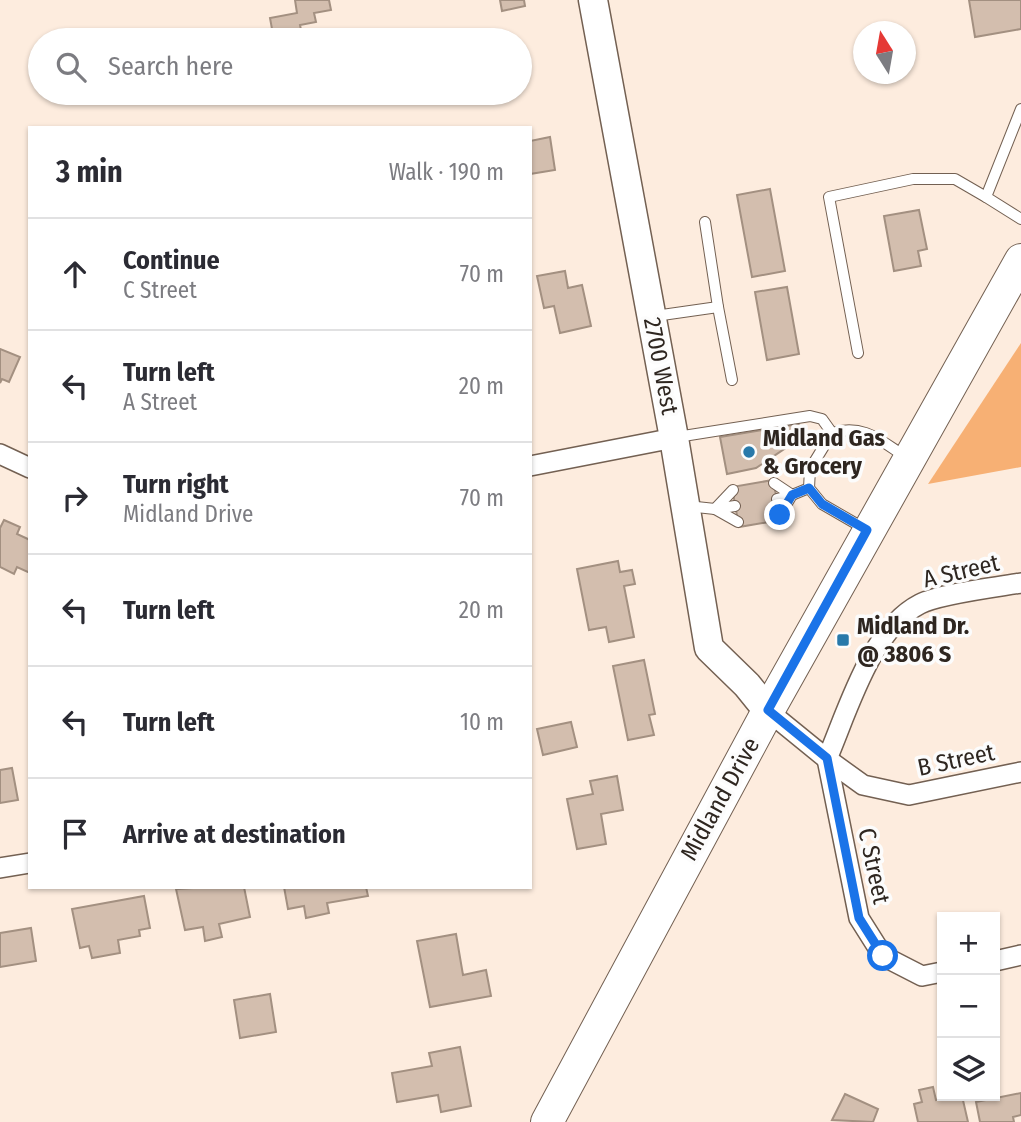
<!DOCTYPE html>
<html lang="en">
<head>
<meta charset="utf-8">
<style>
	:root { --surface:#fff; --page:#f7f7f7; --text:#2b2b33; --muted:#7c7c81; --line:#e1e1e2 }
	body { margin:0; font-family:"Fira Sans Condensed",sans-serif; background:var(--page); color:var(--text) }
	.controls { position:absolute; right:21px; bottom:21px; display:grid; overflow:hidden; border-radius:0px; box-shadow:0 2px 5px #0004 }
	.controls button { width:63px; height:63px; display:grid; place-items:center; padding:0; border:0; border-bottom:2px solid var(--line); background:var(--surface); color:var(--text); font:35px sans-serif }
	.compass { position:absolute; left:853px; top:21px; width:63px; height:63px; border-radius:50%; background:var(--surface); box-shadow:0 2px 5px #0004; rotate:349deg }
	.stop { position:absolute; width:21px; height:21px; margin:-16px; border:5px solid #1a73e8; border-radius:50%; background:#fff }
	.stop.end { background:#1a73e8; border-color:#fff; box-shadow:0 2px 7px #0008 }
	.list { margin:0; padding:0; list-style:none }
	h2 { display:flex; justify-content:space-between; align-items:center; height:91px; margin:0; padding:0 28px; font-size:30px }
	h2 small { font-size:23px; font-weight:400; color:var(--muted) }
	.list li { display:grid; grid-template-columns:46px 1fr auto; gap:21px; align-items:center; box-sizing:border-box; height:112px; padding:0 28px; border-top:2px solid var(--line) }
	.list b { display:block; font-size:26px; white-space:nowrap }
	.list p { margin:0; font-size:23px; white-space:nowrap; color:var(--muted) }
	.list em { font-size:23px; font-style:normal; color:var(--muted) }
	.icon { flex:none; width:38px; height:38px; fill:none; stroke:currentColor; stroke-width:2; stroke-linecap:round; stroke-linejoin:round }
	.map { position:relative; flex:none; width:1021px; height:1122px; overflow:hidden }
	.search { position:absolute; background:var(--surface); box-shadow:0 2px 5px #0004; left:28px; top:28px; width:504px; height:77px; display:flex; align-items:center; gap:18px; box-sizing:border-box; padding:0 24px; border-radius:38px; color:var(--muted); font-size:26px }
	.panel { position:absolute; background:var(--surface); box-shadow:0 2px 5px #0004; left:28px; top:126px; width:504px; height:763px; border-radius:0px }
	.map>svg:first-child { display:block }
	.green { fill:#f7b074 }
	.building { fill:#d3beae; stroke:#a39081; stroke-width:2 }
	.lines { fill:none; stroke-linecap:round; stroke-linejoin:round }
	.lane-casing { stroke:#736052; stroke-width:12 }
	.street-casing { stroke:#736052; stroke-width:22 }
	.secondary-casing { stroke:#736052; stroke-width:31 }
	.primary-casing { stroke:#736052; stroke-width:34 }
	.lane { stroke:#fff; stroke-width:10 }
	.street { stroke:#fff; stroke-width:19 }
	.secondary { stroke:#fff; stroke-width:28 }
	.primary { stroke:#fff; stroke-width:32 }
	.route { stroke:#1a73e8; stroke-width:9 }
	.poi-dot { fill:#2879aa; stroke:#fcfcfc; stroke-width:2.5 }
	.labels { text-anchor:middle; stroke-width:7; stroke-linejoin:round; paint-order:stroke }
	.street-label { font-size:24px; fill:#2e2620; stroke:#fcfcfc }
	.poi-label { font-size:24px; font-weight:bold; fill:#2e2620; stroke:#fcfcfc; text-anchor:start }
</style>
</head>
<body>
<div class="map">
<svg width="1021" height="1122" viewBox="0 0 1021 1122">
	<rect width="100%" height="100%" fill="#fdecde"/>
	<!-- green -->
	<path class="green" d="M1021,343v124l-93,17z"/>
	<!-- building -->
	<g class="building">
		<path d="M295,0h34l2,10 -17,3 2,9 -16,3 3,15h-29l-4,-22 27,-5z"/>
		<path d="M500,0h24l1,6 -23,5z"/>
		<path d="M969,0h52v29l-46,8z"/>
		<path d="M550,137l5,33 -25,4v-33z"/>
		<path d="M770,189l15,82 -33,6 -15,-82z"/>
		<path d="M919,210l8,39 -9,2 3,15 -27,5 -10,-55z"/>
		<path d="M565,271l3,17 14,-3 9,41 -31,7 -6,-27 -10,2 -7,-32z"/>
		<path d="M787,287l12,67 -32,6 -12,-68z"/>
		<path d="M0,349l20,8 -11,25 -7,-3 -2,4z"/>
		<path d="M799,424l3,13 -46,31 -29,6 -7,-37z"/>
		<path d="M773,480l8,40 -42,7 -7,-40z"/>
		<path d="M4,520l16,7 -3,7 13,6v33l-13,-6 -3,7 -14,-7v-39z"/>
		<path d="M618,561l2,11 12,-2 3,14 -11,2 10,51 -25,5 -3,-15 -17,3 -12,-61z"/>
		<path d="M644,660l11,54 -6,1 5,20 -26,5 -15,-74z"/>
		<path d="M571,722l6,25 -34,8 -6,-26z"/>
		<path d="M12,768l6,32 -18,3v-33z"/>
		<path d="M617,776l6,34 -22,4 5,30 -29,5 -10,-50 26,-5 -3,-13z"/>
		<path d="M210,887h34l6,30 -31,7 3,13 -17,4 -2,-14 -18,3 -9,-41z"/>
		<path d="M284,887h82l2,9 -41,7 2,10 -23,5 -2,-12 -16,3z"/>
		<path d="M144,896l6,32 -11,2 1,6 -22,4 2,13 -28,5 -3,-12 -9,2 -8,-39z"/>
		<path d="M31,928l5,33 -36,6v-34z"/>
		<path d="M456,934l7,41 23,-5 5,26 -61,11 -13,-66z"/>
		<path d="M270,994l6,38 -36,6 -6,-38z"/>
		<path d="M460,1047l11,59 -30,6 -3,-17 -41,7 -5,-29 40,-7 -3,-13z"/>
		<path d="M933,1087l3,13 26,-4 6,26h-50l-4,-18 8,-2 -3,-12z"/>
		<path d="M1021,1093v22l-8,2 1,5h-34l-4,-20z"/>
		<path d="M845,1094l33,15 -5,13 -41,-2z"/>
	</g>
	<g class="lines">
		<!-- lane casing -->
		<g class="lane-casing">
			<g id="lane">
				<path d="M1021,109l-35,88 35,22"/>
				<path d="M718,307l14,73"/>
				<path d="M655,316l63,-9 -13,-85"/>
				<path d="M858,353l-29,-156 84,-18h42l31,18"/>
				<path d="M677,437l133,-21 12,3 10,14"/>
				<path d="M774,483l18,12 17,-7"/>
				<path d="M733,490l-18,19 23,13"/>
				<path d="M777,499l15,-4 -12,20"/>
				<path d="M687,506l28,3 20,-3"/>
				<path d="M867,530l-45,-26 -13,-16 1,-19 22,-36c31,-10 49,8 74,24"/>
			</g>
		</g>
		<!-- street casing -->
		<g class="street-casing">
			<g id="street">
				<path d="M0,454l30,14"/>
				<path d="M530,466l144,-28"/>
				<path d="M768,711l59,48c21,-49 44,-130 93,-155 19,-10 77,-17 101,-21"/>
				<path d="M827,759l32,159 24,38 39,20 20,-4"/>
				<path d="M827,759l36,26 46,10 112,-23"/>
				<path d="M0,868l30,-5"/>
				<path d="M995,961l26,-6"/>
			</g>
		</g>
		<!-- secondary casing -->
		<g class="secondary-casing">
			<path id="secondary" d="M593,0l81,438 35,210 38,37 21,26"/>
		</g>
		<!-- primary casing -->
		<g class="primary-casing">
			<path id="primary" d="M547,1122l221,-411 253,-451"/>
		</g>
		<!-- lane -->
		<use href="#lane" class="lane"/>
		<!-- street -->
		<use href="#street" class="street"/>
		<!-- secondary -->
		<use href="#secondary" class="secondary"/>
		<!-- primary -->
		<use href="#primary" class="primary"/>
	</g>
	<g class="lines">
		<!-- route -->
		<path class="route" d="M780,515l12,-20 17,-7 13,16 45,26 -99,180 59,48 32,160 24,38"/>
	</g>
	<!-- markers -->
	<g class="poi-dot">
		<circle cx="749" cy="452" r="7"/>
		<rect x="836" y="633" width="14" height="14" rx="3.5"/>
	</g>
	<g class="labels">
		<!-- street labels -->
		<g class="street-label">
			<text transform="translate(661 366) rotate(79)" y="8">2700 West</text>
			<text transform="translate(961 571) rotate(-13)" y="8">A Street</text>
			<text transform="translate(956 760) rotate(-12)" y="8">B Street</text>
			<text transform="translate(720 799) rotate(-61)" y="8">Midland Drive</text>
			<text transform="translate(874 866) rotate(78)" y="8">C Street</text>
		</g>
		<!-- poi labels -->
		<g class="poi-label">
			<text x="763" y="446">Midland Gas<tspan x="763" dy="28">&amp; Grocery</tspan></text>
			<text x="857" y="634">Midland Dr.<tspan x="857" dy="28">@ 3806 S</tspan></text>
		</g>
	</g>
</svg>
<div class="controls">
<button>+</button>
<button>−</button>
<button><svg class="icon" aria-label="layers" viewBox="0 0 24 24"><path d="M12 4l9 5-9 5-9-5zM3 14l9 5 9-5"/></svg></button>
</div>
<svg class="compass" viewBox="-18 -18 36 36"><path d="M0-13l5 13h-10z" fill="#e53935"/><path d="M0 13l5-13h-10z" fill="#7c7c81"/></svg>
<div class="stop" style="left:883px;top:956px"></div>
<div class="stop end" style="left:780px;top:515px"></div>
<div class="search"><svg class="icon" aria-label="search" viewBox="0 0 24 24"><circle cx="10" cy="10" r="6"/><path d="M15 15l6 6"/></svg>Search here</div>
<section class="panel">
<h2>3 min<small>Walk · 190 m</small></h2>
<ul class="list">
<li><svg class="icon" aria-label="ahead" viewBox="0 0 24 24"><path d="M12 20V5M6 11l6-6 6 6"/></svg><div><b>Continue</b><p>C Street</p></div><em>70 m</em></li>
<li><svg class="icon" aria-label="left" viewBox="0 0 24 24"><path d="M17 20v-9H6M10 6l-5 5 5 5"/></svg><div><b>Turn left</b><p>A Street</p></div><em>20 m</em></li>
<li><svg class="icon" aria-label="right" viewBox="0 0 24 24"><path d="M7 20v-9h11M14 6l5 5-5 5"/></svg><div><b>Turn right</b><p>Midland Drive</p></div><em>70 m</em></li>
<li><svg class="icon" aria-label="left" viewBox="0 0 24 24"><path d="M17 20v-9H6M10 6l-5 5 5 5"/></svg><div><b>Turn left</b></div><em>20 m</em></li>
<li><svg class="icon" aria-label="left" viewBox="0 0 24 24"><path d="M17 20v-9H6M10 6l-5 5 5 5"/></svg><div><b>Turn left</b></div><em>10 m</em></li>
<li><svg class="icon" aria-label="arrive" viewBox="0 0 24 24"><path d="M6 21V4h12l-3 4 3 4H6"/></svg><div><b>Arrive at destination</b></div></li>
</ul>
</section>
</div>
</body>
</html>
